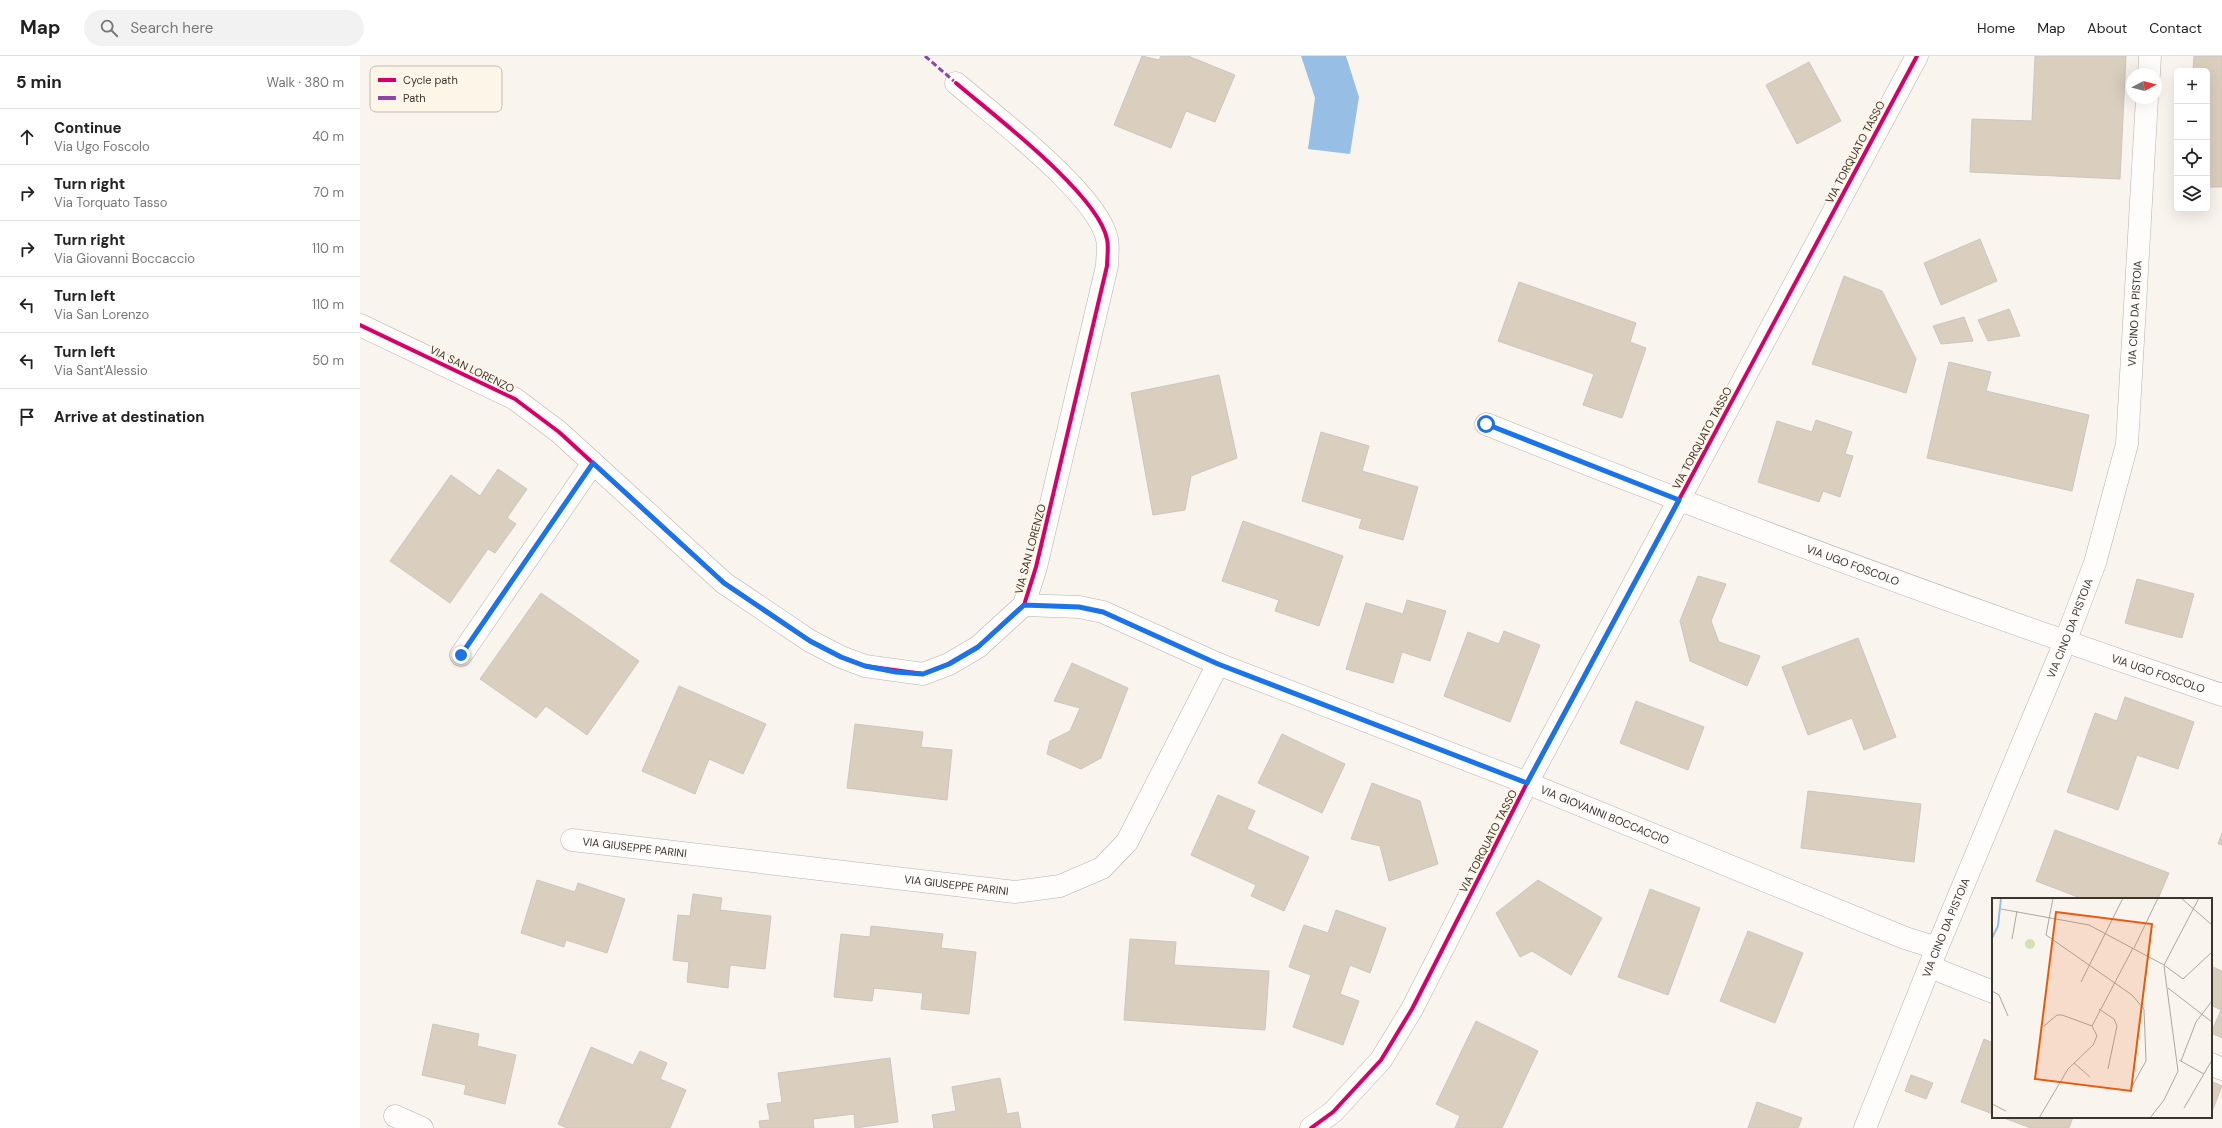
<!DOCTYPE html>
<html lang="en">
<head>
<meta charset="utf-8">
<style>
	:root { --surface:#fff; --page:#f2f2f2; --text:#222; --muted:#767676; --line:#e0e0e0 }
	body { margin:0; font-family:"DM Sans",sans-serif; background:var(--page); color:var(--text) }
	.controls { position:absolute; right:12px; top:12px; display:grid; overflow:hidden; border-radius:6px; box-shadow:0 4px 16px #0002 }
	.controls button { width:36px; height:36px; display:grid; place-items:center; padding:0; border:0; border-bottom:1px solid var(--line); background:var(--surface); color:var(--text); font:20px sans-serif }
	.compass { position:absolute; left:1766px; top:12px; width:36px; height:36px; border-radius:50%; background:var(--surface); box-shadow:0 4px 16px #0002; rotate:83deg }
	.stop { position:absolute; width:12px; height:12px; margin:-9px; border:3px solid #1a73e8; border-radius:50%; background:#fff }
	.stop.end { background:#1a73e8; border-color:#fff; box-shadow:0 1px 4px #0008 }
	.list { margin:0; padding:0; list-style:none }
	h2 { display:flex; justify-content:space-between; align-items:center; height:52px; margin:0; padding:0 16px; font-size:17px }
	h2 small { font-size:13px; font-weight:400; color:var(--muted) }
	.list li { display:grid; grid-template-columns:26px 1fr auto; gap:12px; align-items:center; box-sizing:border-box; height:56px; padding:0 16px; border-top:1px solid var(--line) }
	.list b { display:block; font-size:15px; white-space:nowrap }
	.list p { margin:0; font-size:13px; white-space:nowrap; color:var(--muted) }
	.list em { font-size:13px; font-style:normal; color:var(--muted) }
	.icon { flex:none; width:22px; height:22px; fill:none; stroke:currentColor; stroke-width:2; stroke-linecap:round; stroke-linejoin:round }
	.map { position:relative; flex:none; width:1862px; height:1072px; overflow:hidden }
	header { display:flex; align-items:center; gap:24px; box-sizing:border-box; height:56px; padding:0 20px; background:var(--surface); border-bottom:1px solid var(--line) }
	header strong { font-size:19px }
	nav { display:flex; gap:22px; margin-inline-start:auto; font-size:14px }
	.search { width:280px; height:36px; background:var(--page); display:flex; align-items:center; gap:10px; box-sizing:border-box; padding:0 14px; border-radius:22px; color:var(--muted); font-size:15px }
	main { display:flex }
	aside { flex:1; background:var(--surface) }
	.map>svg:first-child { display:block }
	.water { fill:#97bfe6 }
	.building { fill:#dacebe; stroke:#cbc6bf }
	.lines { fill:none; stroke-linecap:round; stroke-linejoin:round }
	.minor-casing { stroke:#b6b1ab; stroke-width:23 }
	.minor { stroke:#fefdfc; stroke-width:22 }
	.quiet { stroke:#8e44ad; stroke-width:3; stroke-dasharray:6 3; stroke-linecap:butt }
	.cycleway-casing { stroke:#fef5e9; stroke-width:6 }
	.cycleway { stroke:#d6006c; stroke-width:4 }
	.route { stroke:#1a73e8; stroke-width:5 }
	.labels { text-anchor:middle; stroke-width:4; stroke-linejoin:round; paint-order:stroke }
	.street-label { font-size:11px; fill:#39342c; stroke:#fef5e9 }
	.inset-river { fill:none; stroke:#97bfe6; stroke-width:2 }
	.inset-road { fill:none; stroke:#aca7a0; stroke-width:1 }
	.view { fill:#e8590c; fill-opacity:0.15; stroke:#e8590c; stroke-width:2 }
	.inset-edge { fill:none; stroke:#39342c; stroke-width:2 }
	.key { fill:#fef5e9; stroke:#c3bbb0; stroke-width:1 }
	.key-label { font-size:11px; fill:#39342c }
</style>
</head>
<body>
<header>
<strong>Map</strong>
<div class="search"><svg class="icon" aria-label="search" viewBox="0 0 24 24"><circle cx="10" cy="10" r="6"/><path d="M15 15l6 6"/></svg>Search here</div>
<nav><a>Home</a><a>Map</a><a>About</a><a>Contact</a></nav>
</header>
<main>
<aside>
<h2>5 min<small>Walk · 380 m</small></h2>
<ul class="list">
<li><svg class="icon" aria-label="ahead" viewBox="0 0 24 24"><path d="M12 20V5M6 11l6-6 6 6"/></svg><div><b>Continue</b><p>Via Ugo Foscolo</p></div><em>40 m</em></li>
<li><svg class="icon" aria-label="right" viewBox="0 0 24 24"><path d="M7 20v-9h11M14 6l5 5-5 5"/></svg><div><b>Turn right</b><p>Via Torquato Tasso</p></div><em>70 m</em></li>
<li><svg class="icon" aria-label="right" viewBox="0 0 24 24"><path d="M7 20v-9h11M14 6l5 5-5 5"/></svg><div><b>Turn right</b><p>Via Giovanni Boccaccio</p></div><em>110 m</em></li>
<li><svg class="icon" aria-label="left" viewBox="0 0 24 24"><path d="M17 20v-9H6M10 6l-5 5 5 5"/></svg><div><b>Turn left</b><p>Via San Lorenzo</p></div><em>110 m</em></li>
<li><svg class="icon" aria-label="left" viewBox="0 0 24 24"><path d="M17 20v-9H6M10 6l-5 5 5 5"/></svg><div><b>Turn left</b><p>Via Sant'Alessio</p></div><em>50 m</em></li>
<li><svg class="icon" aria-label="arrive" viewBox="0 0 24 24"><path d="M6 21V4h12l-3 4 3 4H6"/></svg><div><b>Arrive at destination</b></div></li>
</ul>
</aside>
<div class="map">
<svg width="1862" height="1072" viewBox="0 0 1862 1072">
	<rect width="100%" height="100%" fill="#f9f4ee"/>
	<!-- water -->
	<path class="water" d="M941,0h45l13,41 -9,57 -42,-5 7,-51z"/>
	<!-- building -->
	<g class="building">
		<path d="M782,0l17,4 2,-4h27l47,19 -20,47 -29,-11 -15,37 -57,-23z"/>
		<path d="M1675,0h91l-6,123 -150,-7 2,-53 60,2z"/>
		<path d="M1834,0h28v131h-15v-116h-14z"/>
		<path d="M1449,6l32,59 -44,23 -31,-59z"/>
		<path d="M1620,183l17,42 -56,24 -17,-42z"/>
		<path d="M1484,220l38,15 34,68 -10,34 -94,-29z"/>
		<path d="M1159,226l117,41 -6,19 16,6 -24,70 -39,-13 11,-31 -96,-33z"/>
		<path d="M1649,253l11,27 -32,5 -10,-21z"/>
		<path d="M1604,261l9,24 -32,3 -8,-18z"/>
		<path d="M1589,306l42,10 -5,19 103,24 -17,76 -145,-33z"/>
		<path d="M859,319l18,83 -46,18 -6,34 -32,5 -22,-122z"/>
		<path d="M1456,364l36,12 -7,22 8,2 -13,41 -17,-6 -4,11 -61,-20 19,-61 35,11z"/>
		<path d="M961,376l48,14 -7,25 56,16 -15,53 -44,-12 3,-9 -60,-18z"/>
		<path d="M138,413l29,20 -20,29 9,6 -21,29 -7,-4 -38,54 -60,-42 61,-86 29,21z"/>
		<path d="M883,465l100,35 -24,70 -44,-15 4,-11 -57,-19z"/>
		<path d="M1338,520l28,8 -15,37 8,21 41,14 -13,30 -57,-25 -10,-40z"/>
		<path d="M1777,523l57,15 -12,44 -57,-15z"/>
		<path d="M181,537l98,68 -52,74 -41,-29 -10,12 -56,-39z"/>
		<path d="M1047,544l39,11 -16,50 -28,-9 -9,31 -47,-14 20,-66 37,11z"/>
		<path d="M1144,575l36,14 -30,77 -66,-26 24,-64 31,12z"/>
		<path d="M1498,582l38,99 -32,13 -12,-32 -44,17 -26,-68z"/>
		<path d="M712,607l56,25 -27,70 -20,11 -34,-15 3,-13 20,-10 10,-23 -26,-7z"/>
		<path d="M319,630l87,38 -23,50 -34,-15 -14,35 -53,-23z"/>
		<path d="M1765,641l69,25 -16,47 -41,-14 -19,55 -51,-18 28,-79 22,8z"/>
		<path d="M1276,645l68,26 -16,43 -68,-27z"/>
		<path d="M495,668l68,8 -2,15 31,3 -5,50 -100,-12z"/>
		<path d="M922,678l63,30 -23,49 -64,-30z"/>
		<path d="M1012,727l48,18 18,63 -49,17 -9,-35 -29,-7z"/>
		<path d="M1448,735l113,13 -7,58 -113,-14z"/>
		<path d="M858,739l37,16 -8,18 62,28 -25,54 -33,-15 5,-11 -65,-30z"/>
		<path d="M1695,774l114,43 -11,26h-75l-47,-18z"/>
		<path d="M1862,777v12l-4,-1z"/>
		<path d="M177,824l38,12 3,-9 47,16 -18,54 -41,-13 -2,7 -43,-14z"/>
		<path d="M1178,824l64,38 -31,57 -39,-24 -12,6 -24,-44z"/>
		<path d="M1290,833l50,19 -32,87 -50,-18z"/>
		<path d="M333,838l29,4 -2,12 51,6 -6,53 -35,-4 -2,23 -41,-6 2,-20 -16,-2 5,-45 12,1z"/>
		<path d="M976,854l50,18 -16,45 -20,-8 -10,29 19,7 -16,44 -50,-18 18,-52 -22,-8 15,-42 24,8z"/>
		<path d="M511,870l72,8 -2,14 35,4 -7,62 -48,-5 2,-16 -49,-5 -2,13 -38,-4 7,-63 29,3z"/>
		<path d="M1388,875l55,22 -28,70 -55,-22z"/>
		<path d="M770,883l46,3 -2,23 95,6 -4,59 -141,-10z"/>
		<path d="M1851,910l11,5v67l-11,-5 10,-23 -10,-5z"/>
		<path d="M1116,965l62,30 -36,77h-47l5,-12 -24,-12z"/>
		<path d="M73,968l46,10 -2,12 39,9 -11,49 -41,-10 2,-9 -44,-10z"/>
		<path d="M1624,983l9,4v71l-32,-12z"/>
		<path d="M231,991l42,18 7,-14 27,12 -7,16 26,11 -16,38h-103l-9,-4z"/>
		<path d="M530,1002l8,64 -43,6 -1,-14 -41,5 1,9h-54l-1,-7 11,-1 -3,-16 15,-2 -4,-29z"/>
		<path d="M1551,1019l22,8 -7,16 -21,-8z"/>
		<path d="M640,1022l7,36 11,-2 3,16h-87l-2,-13 24,-4 -4,-24z"/>
		<path d="M1851,1025l11,5 -11,28z"/>
		<path d="M1397,1046l45,16 -4,10h-50z"/>
		<path d="M1641,1061h72l-4,11h-38z"/>
	</g>
	<g class="lines">
		<!-- minor casing -->
		<g class="minor-casing">
			<g id="minor">
				<path d="M1789,18l1,-18"/>
				<path d="M0,269l155,74 44,33 165,151 86,58 31,16 24,9 58,8 26,-10 29,-17 46,-42 12,-38 71,-301c0,-8 2,-19 0,-27 -9,-45 -115,-125 -151,-156"/>
				<path id="s1" d="M1126,368c243,97 488,188 736,271"/>
				<path id="s2" d="M664,549l55,2 24,5 115,52 309,119 378,155 32,10"/>
				<path d="M101,599l132,-192"/>
				<path id="s3" d="M212,784l443,52 45,-6 42,-18 25,-26 91,-178"/>
				<path d="M1570,911l63,25"/>
				<path d="M1851,1008l11,5"/>
				<path d="M35,1060l27,12"/>
				<path d="M951,1072l22,-16 48,-52 31,-51 115,-226 390,-727"/>
				<path id="s4" d="M1505,1072l72,-180 128,-306 30,-79 32,-119 20,-346"/>
			</g>
		</g>
		<!-- minor -->
		<use href="#minor" class="minor"/>
		<!-- quiet -->
		<path class="quiet" d="M565,0l31,27"/>
		<!-- cycleway casing -->
		<g class="cycleway-casing">
			<g id="cycleway">
				<path d="M0,269l155,74 44,33 165,151 86,58 31,16 24,9 58,8 26,-10 29,-17 46,-42 12,-38 71,-301c0,-8 2,-19 0,-27 -9,-45 -115,-125 -151,-156"/>
				<path d="M951,1072l22,-16 48,-52 31,-51 115,-226 390,-727"/>
			</g>
		</g>
		<!-- cycleway -->
		<use href="#cycleway" class="cycleway"/>
	</g>
	<g class="lines">
		<!-- route -->
		<path class="route" d="M101,599l132,-192 131,120 86,58 31,16 24,9 31,6 27,2 26,-10 29,-17 46,-42 55,2 24,5 115,52 309,119 152,-283 -193,-76"/>
	</g>
	<g class="labels">
		<!-- street labels -->
		<g class="street-label">
			<text transform="translate(1495 96) rotate(-62)" y="4">VIA TORQUATO TASSO</text>
			<text dy="4" stroke="none"><textPath href="#s4" startOffset="864">VIA CINO DA PISTOIA</textPath></text>
			<text transform="translate(112 313) rotate(26)" y="4">VIA SAN LORENZO</text>
			<text transform="translate(1342 382) rotate(-62)" y="4">VIA TORQUATO TASSO</text>
			<text transform="translate(670 493) rotate(-75)" y="4">VIA SAN LORENZO</text>
			<text dy="4" stroke="none"><textPath href="#s1" startOffset="393">VIA UGO FOSCOLO</textPath></text>
			<text dy="4" stroke="none"><textPath href="#s4" startOffset="540">VIA CINO DA PISTOIA</textPath></text>
			<text dy="4" stroke="none"><textPath href="#s1" startOffset="717">VIA UGO FOSCOLO</textPath></text>
			<text dy="4" stroke="none"><textPath href="#s2" startOffset="621">VIA GIOVANNI BOCCACCIO</textPath></text>
			<text transform="translate(1128 785) rotate(-63)" y="4">VIA TORQUATO TASSO</text>
			<text dy="4" stroke="none"><textPath href="#s3" startOffset="63">VIA GIUSEPPE PARINI</textPath></text>
			<text dy="4" stroke="none"><textPath href="#s3" startOffset="387">VIA GIUSEPPE PARINI</textPath></text>
			<text dy="4" stroke="none"><textPath href="#s4" startOffset="216">VIA CINO DA PISTOIA</textPath></text>
		</g>
	</g>
	<!-- overview -->
	<g transform="translate(1632 842)">
		<rect width="220" height="220" fill="#f9f4ee"/>
		<path d="M33 46a5 5 0 1 1 10 0a5 5 0 1 1-10 0Z" fill="#d4e1b5"/>
		<path class="inset-river" d="M0,40l6,-12 3,-28"/>
		<path class="inset-road" d="M61,0l-7,37 86,60 12,14 2,52 -15,27M189,0l31,27M9,11l88,16 75,40 19,14 29,-27M20,41l5,-28M142,50l24,-50M172,67l35,-67M89,84l42,-84M176,90l44,34M0,93l7,4 9,21M107,111l15,10 3,7 -9,43M100,128l41,-78M187,162l25,14M189,163l15,-39 16,-21M82,165l16,14M0,206l14,7M192,210l28,-48M47,220l29,-49 25,-24 4,-9 -5,-10 -30,-11h-5l-13,11M158,220l14,-18 14,-29 -14,-105"/>
		<path class="view" d="M64,14l96,12 -21,167 -96,-12z"/>
		<rect width="220" height="220" class="inset-edge"/>
	</g>
	<!-- legend -->
	<rect x="10" y="10" width="132" height="46" rx="6" class="key"/>
	<rect x="18" y="22" width="18" height="4" fill="#d6006c"/>
	<rect x="18" y="40" width="18" height="4" fill="#8e44ad"/>
	<g class="key-label">
		<text x="43" y="28">Cycle path</text>
		<text x="43" y="46">Path</text>
	</g>
</svg>
<div class="controls">
<button>+</button>
<button>−</button>
<button><svg class="icon" aria-label="locate" viewBox="0 0 24 24"><circle cx="12" cy="12" r="6"/><path d="M12 2v4M12 18v4M2 12h4M18 12h4"/></svg></button>
<button><svg class="icon" aria-label="layers" viewBox="0 0 24 24"><path d="M12 4l9 5-9 5-9-5zM3 14l9 5 9-5"/></svg></button>
</div>
<svg class="compass" viewBox="-18 -18 36 36"><path d="M0-13l5 13h-10z" fill="#e53935"/><path d="M0 13l5-13h-10z" fill="#767676"/></svg>
<div class="stop" style="left:1126px;top:368px"></div>
<div class="stop end" style="left:101px;top:599px"></div>
</div>
</main>
</body>
</html>
